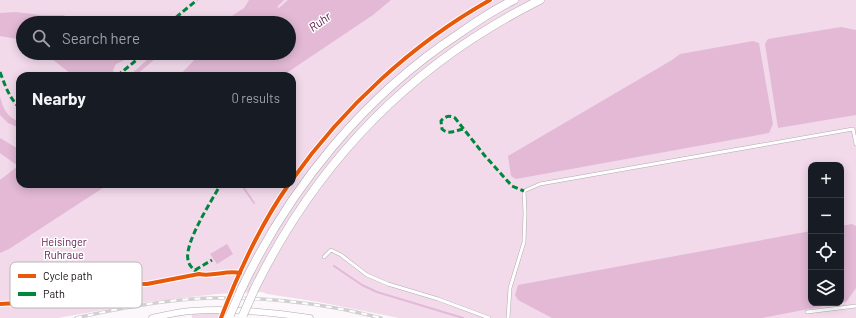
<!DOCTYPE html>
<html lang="en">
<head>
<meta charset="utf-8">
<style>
	:root { --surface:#171b24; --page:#20242c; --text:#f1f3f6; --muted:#9ea1a6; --line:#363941 }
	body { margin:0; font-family:Barlow,sans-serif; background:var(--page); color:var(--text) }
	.controls { position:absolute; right:12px; bottom:12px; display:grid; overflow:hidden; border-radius:8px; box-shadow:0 2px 10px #0003 }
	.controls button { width:36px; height:36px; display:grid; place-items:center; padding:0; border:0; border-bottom:1px solid var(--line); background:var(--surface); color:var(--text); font:20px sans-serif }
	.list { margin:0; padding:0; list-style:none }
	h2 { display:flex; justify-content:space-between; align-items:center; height:52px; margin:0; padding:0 16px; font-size:17px }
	h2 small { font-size:13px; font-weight:400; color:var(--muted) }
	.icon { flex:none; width:22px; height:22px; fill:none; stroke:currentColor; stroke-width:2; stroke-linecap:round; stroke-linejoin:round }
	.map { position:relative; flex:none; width:856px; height:318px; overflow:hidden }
	.search { position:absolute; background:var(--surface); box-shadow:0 2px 10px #0003; left:16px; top:16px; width:280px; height:44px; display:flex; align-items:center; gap:10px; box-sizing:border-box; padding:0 14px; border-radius:22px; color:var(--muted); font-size:15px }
	.panel { position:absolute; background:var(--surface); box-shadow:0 2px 10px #0003; left:16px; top:72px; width:280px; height:116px; border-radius:12px }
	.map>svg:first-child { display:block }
	.green { fill:#f2daeb; fill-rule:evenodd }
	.water { fill:#e3b9d6 }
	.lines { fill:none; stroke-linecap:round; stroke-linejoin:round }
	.stream { stroke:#e3b9d6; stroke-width:2 }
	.lane-casing { stroke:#b2abaf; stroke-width:4 }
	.street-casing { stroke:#b2abaf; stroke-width:7 }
	.secondary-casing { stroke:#b2abaf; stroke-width:9 }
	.lane { stroke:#fffefe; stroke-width:3 }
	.street { stroke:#fffefe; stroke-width:6 }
	.secondary { stroke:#fffefe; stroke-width:8 }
	.rail-casing { stroke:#d1cfd0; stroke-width:3.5 }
	.rail { stroke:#fff; stroke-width:2; stroke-dasharray:6; stroke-linecap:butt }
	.secondary-bridge-casing { stroke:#b2abaf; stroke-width:9; stroke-linecap:butt }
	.secondary-bridge { stroke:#fffefe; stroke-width:8 }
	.quiet { stroke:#00873e; stroke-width:3; stroke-dasharray:6 3; stroke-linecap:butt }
	.cycleway-casing { stroke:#fff; stroke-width:6 }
	.cycleway { stroke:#e8590c; stroke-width:4 }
	.labels { text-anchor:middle; stroke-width:3; stroke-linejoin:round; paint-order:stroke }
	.park-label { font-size:11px; fill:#632054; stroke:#fff }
	.water-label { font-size:12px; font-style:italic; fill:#59174b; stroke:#fff }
	.key { fill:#fff; stroke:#b9b7b9; stroke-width:1 }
	.key-label { font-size:11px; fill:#170e15 }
</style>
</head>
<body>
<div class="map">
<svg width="856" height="318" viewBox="0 0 856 318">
	<rect width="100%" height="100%" fill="#fcf7fa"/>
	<!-- green -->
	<g class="green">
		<path d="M0,0h856v318h-457l-80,-16 -52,-8 -5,-2 -45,2 -70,8 -89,16h-58zM23,23h266v30h-266zM20,76h272v108h-272zM811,165h30v138h-30z"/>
		<path d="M192,313h30l-2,5h-28z"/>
	</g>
	<!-- water -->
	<g class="water">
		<path d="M249,0h35l-7,7 2,1 9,-8h103l-18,15 -91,61h-103l18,-19v-4h92v-30h-31l-2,-2 -1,2h-31l2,-3 18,-12z"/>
		<path d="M16,12l24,3h24l8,8h-49v17l-23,-4v-23z"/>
		<path d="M841,27l15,3v85l-78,13 -13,-84 3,-5z"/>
		<path d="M753,41l6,2 14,81 -4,9 -253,46 -5,-3 -3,-20 164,-96 8,-6z"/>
		<path d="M44,53h92l-7,5 -13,6 -3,6 2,6 -11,-2 -7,2h-23z"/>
		<path d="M155,53h7l-27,23h-6z"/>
		<path d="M0,97c3,12 8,21 20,25v6l-12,-5 -8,-8z"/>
		<path d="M0,138l20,12v34h89l-100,65 -9,4v-73l18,-14 -18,-13z"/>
		<path d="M852,224l4,2v62l-10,14 -5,1v-77z"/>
		<path d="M811,231v72h29l-78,15h-210l-34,-18 -3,-5 3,-10z"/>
		<path d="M227,244l6,10 -16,10 -7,-10z"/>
	</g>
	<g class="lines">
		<!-- stream -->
		<g class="stream">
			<path d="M241,184l13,19"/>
			<path d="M334,266l28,19 15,7 86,26"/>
		</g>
		<!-- lane casing -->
		<g class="lane-casing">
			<g id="lane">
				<path d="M324,257l7,-7 10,5 26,20 21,9 50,15 51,19"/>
				<path d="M807,312l49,-6"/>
				<path d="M508,318l2,-30 14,-46 1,-29 -1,-22 16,-7 313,-55 3,15"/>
			</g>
		</g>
		<!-- street casing -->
		<g class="street-casing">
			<path id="street" d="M152,318c13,-3 26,-6 39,-7 40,-3 80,1 119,7"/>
		</g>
		<!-- secondary casing -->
		<g class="secondary-casing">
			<g id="secondary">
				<path d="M241,290c49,-103 123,-194 219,-257 17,-12 35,-24 54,-33"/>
				<path d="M254,290c63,-129 157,-226 286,-290"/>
			</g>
		</g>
		<!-- lane -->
		<use href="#lane" class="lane"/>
		<!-- street -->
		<use href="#street" class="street"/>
		<!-- secondary -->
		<use href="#secondary" class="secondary"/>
		<!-- rail casing -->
		<g class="rail-casing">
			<path id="rail" d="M76,318c44,-10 91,-19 137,-20 56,-1 114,6 168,20"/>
		</g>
		<!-- rail -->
		<use href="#rail" class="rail"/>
		<!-- secondary-bridge casing -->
		<g class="secondary-bridge-casing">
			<g id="secondary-bridge">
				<path d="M230,315l11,-25"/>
				<path d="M243,315l11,-25"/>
			</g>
		</g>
		<!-- secondary-bridge -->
		<use href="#secondary-bridge" class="secondary-bridge"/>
		<!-- quiet -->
		<g class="quiet">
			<path d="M169,23l28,-23"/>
			<path d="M0,72c5,13 9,26 20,36"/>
			<path d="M117,76l28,-23"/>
			<path d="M463,129c-8,2 -15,6 -21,0l-1,-8c4,-5 9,-6 14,-3l30,38 27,30 12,5"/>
			<path d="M195,270l17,-10"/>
			<path d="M199,274c-5,-4 -10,-8 -11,-14 -4,-17 24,-60 33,-76"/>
		</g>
		<!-- cycleway casing -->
		<g class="cycleway-casing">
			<g id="cycleway">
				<path d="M292,180c52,-73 120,-136 198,-180"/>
				<path d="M0,304l18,-1 22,-9 25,-5 15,-6 67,1 52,-10c14,3 27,-4 41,-1"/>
				<path d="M221,318c18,-47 39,-93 68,-134"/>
			</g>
		</g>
		<!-- cycleway -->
		<use href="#cycleway" class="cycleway"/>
	</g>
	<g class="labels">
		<!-- park labels -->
		<g class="park-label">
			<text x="64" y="246">Heisinger<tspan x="64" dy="13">Ruhraue</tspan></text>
		</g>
		<!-- water labels -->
		<g class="water-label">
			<text transform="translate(320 22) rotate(-36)" y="4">Ruhr</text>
		</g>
	</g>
	<!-- legend -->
	<rect x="10" y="262" width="132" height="46" rx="6" class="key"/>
	<rect x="18" y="274" width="18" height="4" fill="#e8590c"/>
	<rect x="18" y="292" width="18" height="4" fill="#00873e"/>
	<g class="key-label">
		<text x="43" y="280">Cycle path</text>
		<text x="43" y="298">Path</text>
	</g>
</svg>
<div class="controls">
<button>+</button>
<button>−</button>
<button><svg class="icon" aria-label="locate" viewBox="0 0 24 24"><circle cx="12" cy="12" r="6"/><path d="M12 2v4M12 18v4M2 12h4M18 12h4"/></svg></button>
<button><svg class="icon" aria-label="layers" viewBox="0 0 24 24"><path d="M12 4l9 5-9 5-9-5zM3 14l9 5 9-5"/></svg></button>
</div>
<div class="search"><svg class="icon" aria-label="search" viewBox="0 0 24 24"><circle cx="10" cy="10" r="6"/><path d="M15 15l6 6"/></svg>Search here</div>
<section class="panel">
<h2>Nearby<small>0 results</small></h2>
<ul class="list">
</ul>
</section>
</div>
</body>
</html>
